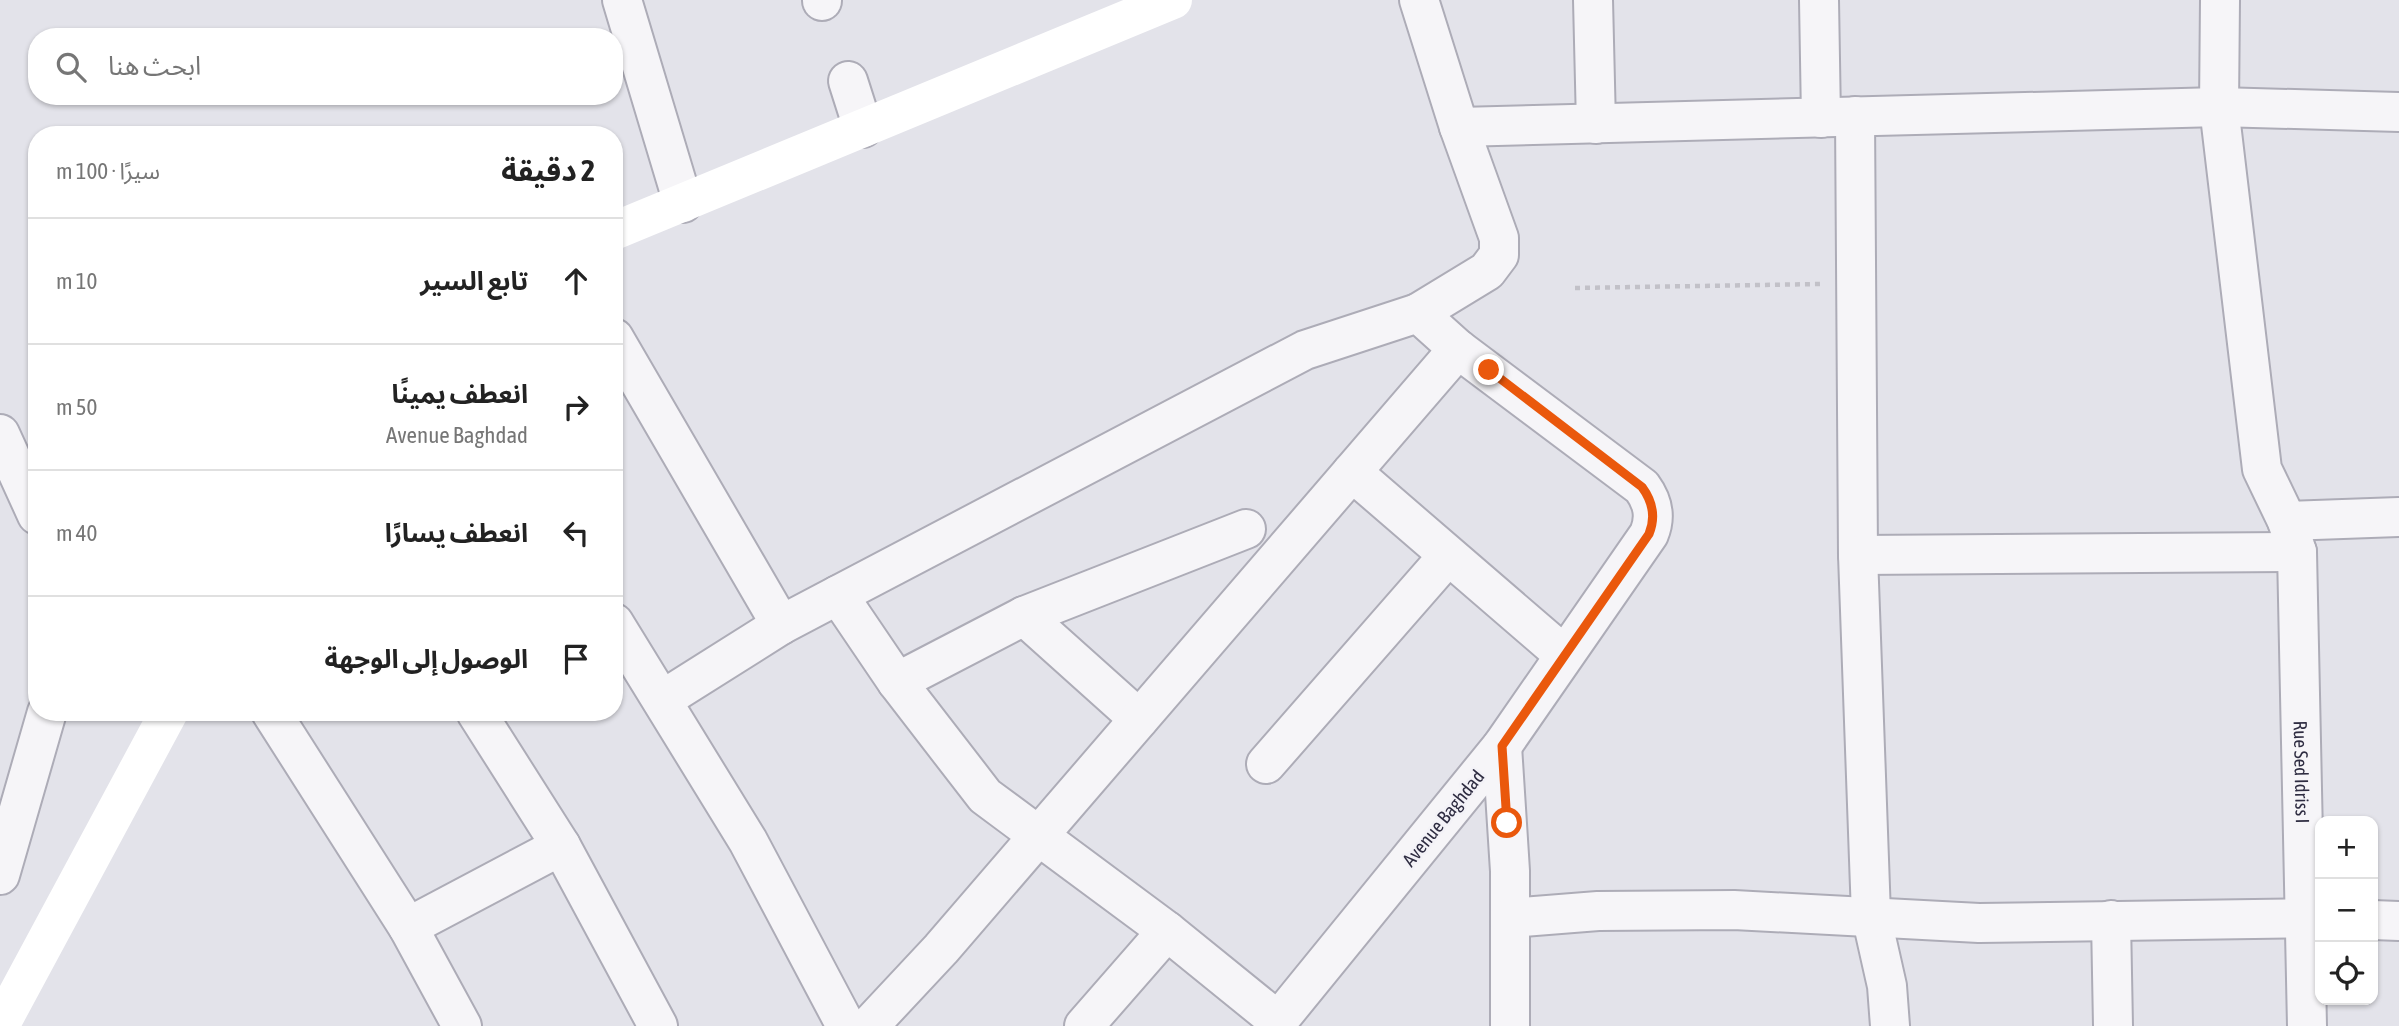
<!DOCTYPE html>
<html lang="ar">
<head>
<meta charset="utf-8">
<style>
	:root { --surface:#fff; --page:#f6f6f6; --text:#222; --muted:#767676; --line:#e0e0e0 }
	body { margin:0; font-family:"Asap Condensed","Noto Sans Arabic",sans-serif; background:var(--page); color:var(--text); direction:rtl }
	.controls { position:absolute; right:21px; bottom:21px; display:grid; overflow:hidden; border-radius:14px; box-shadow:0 2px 5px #0004 }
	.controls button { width:63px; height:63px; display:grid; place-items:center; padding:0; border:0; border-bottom:2px solid var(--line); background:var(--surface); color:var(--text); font:35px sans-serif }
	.stop { position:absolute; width:21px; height:21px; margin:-16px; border:5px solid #ea580c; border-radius:50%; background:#fff }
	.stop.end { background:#ea580c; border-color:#fff; box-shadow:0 2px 7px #0008 }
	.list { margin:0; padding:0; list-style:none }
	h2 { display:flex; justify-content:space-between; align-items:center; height:91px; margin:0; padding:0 28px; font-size:30px }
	h2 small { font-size:23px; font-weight:400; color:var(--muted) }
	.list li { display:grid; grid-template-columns:46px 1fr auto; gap:21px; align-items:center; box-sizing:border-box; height:126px; padding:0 28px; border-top:2px solid var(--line) }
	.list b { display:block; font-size:26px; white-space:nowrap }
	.list p { margin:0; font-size:23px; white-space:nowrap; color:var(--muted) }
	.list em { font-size:23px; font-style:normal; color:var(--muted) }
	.icon { flex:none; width:38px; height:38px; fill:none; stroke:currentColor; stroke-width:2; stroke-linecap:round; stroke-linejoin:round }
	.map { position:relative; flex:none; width:2399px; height:1026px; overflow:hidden; direction:ltr }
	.search { position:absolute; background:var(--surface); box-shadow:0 2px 5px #0004; left:28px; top:28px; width:595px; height:77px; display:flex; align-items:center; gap:18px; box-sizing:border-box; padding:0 24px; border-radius:28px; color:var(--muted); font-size:26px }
	.panel { position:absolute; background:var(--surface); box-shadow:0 2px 5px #0004; left:28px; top:126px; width:595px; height:595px; border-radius:28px; direction:rtl }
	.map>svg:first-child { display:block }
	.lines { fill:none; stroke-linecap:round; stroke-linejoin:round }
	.minor-casing { stroke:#adacb7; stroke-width:42 }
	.path { stroke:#c2c1c8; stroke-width:4.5; stroke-dasharray:5 5; stroke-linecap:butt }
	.minor { stroke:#f6f5f8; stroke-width:38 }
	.secondary { stroke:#fff; stroke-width:38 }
	.route { stroke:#ea580c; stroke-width:9 }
	.labels { text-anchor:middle; stroke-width:5; stroke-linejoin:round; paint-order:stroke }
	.street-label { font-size:19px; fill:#2e2c41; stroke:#f3f2f7 }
</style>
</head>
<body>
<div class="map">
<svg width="2399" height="1026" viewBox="0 0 2399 1026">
	<rect width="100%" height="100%" fill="#e3e3ea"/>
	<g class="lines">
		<!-- minor casing -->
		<g class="minor-casing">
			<g id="minor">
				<path d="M622,0l61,203"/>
				<path d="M822,0v1"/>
				<path d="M1593,0l3,124"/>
				<path d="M1819,0l2,118"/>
				<path id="s1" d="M2220,0l-1,107 43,362 25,52 10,31 10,474"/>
				<path d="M848,81l15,47"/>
				<path d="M1855,116l3,439 13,360 16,71 3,40"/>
				<path d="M1459,127l760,-20 180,5"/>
				<path d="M1418,313l69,-42 12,-16v-17l-40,-111 -40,-127"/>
				<path d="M614,338l167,287"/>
				<path d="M0,434l37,81"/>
				<path d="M1352,472l211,182"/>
				<path d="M2287,521l112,-4"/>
				<path d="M1858,555l439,-3"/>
				<path d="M838,595l467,-245 113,-37 40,36 184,138c11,15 14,30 7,47l-147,212 -228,280"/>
				<path d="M1024,616l115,103"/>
				<path d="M614,623l134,218 98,185"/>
				<path d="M897,682l127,-66 222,-87"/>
				<path d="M662,700l119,-75 57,-30 59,87 88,114 182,135 111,90"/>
				<path d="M271,712l137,215 54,99"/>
				<path d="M476,712l85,134 97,180"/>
				<path d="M1502,746l8,125v155"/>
				<path d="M1266,764l181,-207"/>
				<path d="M0,875l47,-163"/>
				<path d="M1510,918l88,-7 136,-1 245,13 341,-5"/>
				<path d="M2111,920l2,106"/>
				<path d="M2373,920l26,1"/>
				<path d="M408,927l153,-81"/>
				<path d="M869,1026l72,-77 517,-600"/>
				<path d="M1084,1026l83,-95"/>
			</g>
		</g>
		<!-- path -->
		<path class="path" d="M1575,288l246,-4"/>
		<!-- minor -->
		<use href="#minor" class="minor"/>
		<!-- secondary -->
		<g class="secondary">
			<path d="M614,231l559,-231"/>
			<path d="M0,1026l169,-314"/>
		</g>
	</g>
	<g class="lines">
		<!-- route -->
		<path class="route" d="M1489,370l153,117c11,15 14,30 7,47l-147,212 5,77"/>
	</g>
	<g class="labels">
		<!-- street labels -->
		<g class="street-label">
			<text dy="7" stroke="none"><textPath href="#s1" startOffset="782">Rue Sed Idriss I</textPath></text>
			<text transform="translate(1443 818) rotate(-51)" y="7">Avenue Baghdad</text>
		</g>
	</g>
</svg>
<div class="controls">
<button>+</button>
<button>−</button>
<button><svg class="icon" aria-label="locate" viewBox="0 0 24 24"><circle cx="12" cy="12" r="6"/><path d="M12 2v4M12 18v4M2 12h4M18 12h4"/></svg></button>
</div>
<div class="stop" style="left:1507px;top:823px"></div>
<div class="stop end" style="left:1489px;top:370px"></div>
<div class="search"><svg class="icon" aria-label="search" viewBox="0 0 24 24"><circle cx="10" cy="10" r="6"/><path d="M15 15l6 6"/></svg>ابحث هنا</div>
<section class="panel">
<h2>2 دقيقة<small>سيرًا · 100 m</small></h2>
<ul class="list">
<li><svg class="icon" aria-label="ahead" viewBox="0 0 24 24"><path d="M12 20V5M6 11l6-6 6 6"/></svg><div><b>تابع السير</b></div><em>10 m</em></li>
<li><svg class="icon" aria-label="right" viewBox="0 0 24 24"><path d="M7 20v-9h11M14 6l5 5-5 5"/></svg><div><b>انعطف يمينًا</b><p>Avenue Baghdad</p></div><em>50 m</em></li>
<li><svg class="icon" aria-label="left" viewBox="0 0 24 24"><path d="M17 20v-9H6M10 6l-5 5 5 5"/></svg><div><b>انعطف يسارًا</b></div><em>40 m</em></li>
<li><svg class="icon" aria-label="arrive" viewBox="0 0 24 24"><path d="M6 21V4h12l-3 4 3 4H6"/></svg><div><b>الوصول إلى الوجهة</b></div></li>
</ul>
</section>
</div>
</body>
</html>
